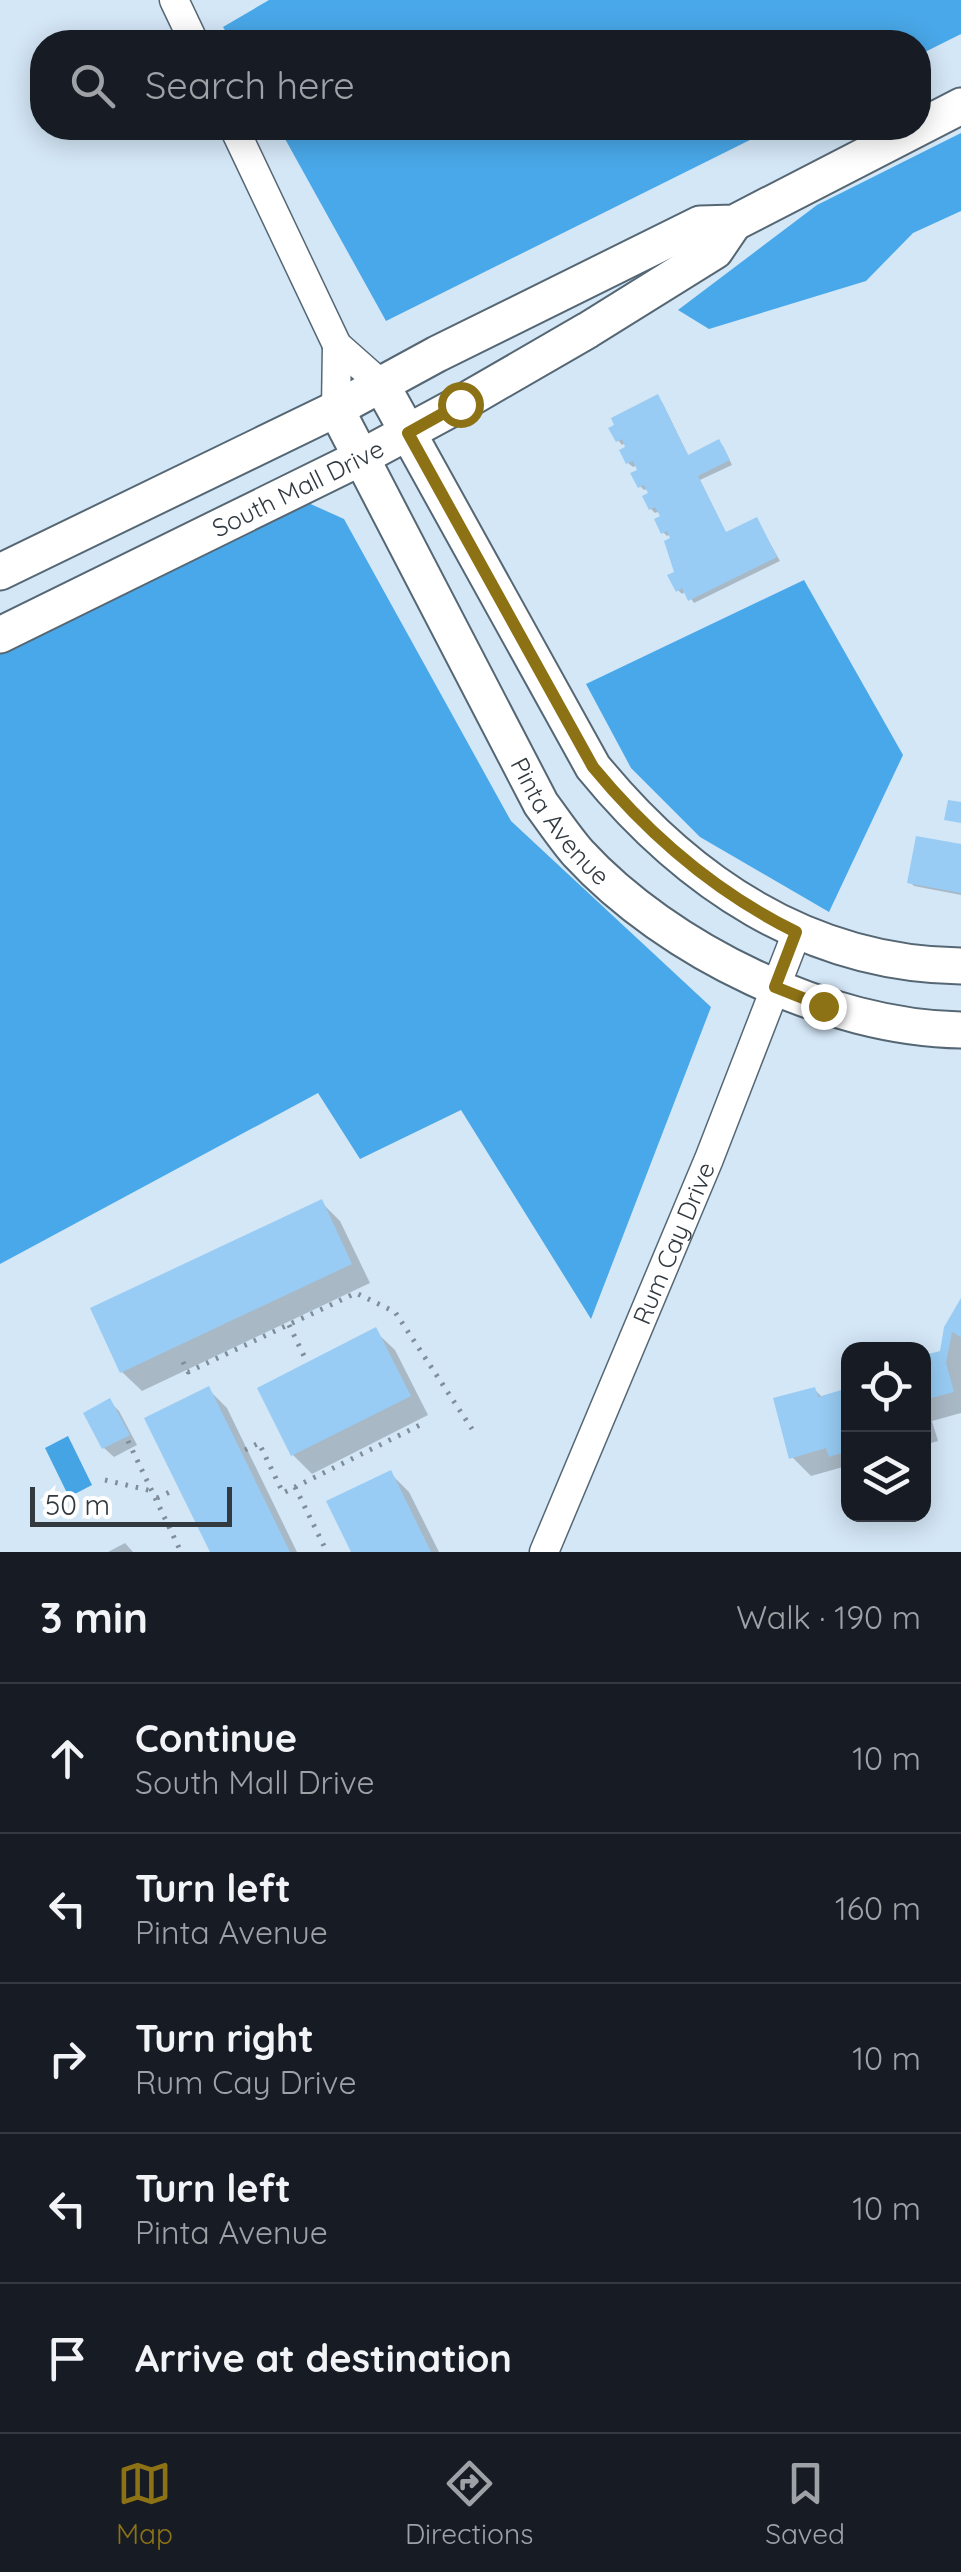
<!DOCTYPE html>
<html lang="en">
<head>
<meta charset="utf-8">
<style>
	:root { --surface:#171b24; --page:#20242c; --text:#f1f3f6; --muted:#9ea1a6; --line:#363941; --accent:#8c7215 }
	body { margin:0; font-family:Quicksand,sans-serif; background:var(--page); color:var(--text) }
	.controls { position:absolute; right:30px; bottom:30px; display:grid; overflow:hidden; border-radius:20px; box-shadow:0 5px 25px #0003 }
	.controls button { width:90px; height:90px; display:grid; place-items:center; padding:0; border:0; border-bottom:2px solid var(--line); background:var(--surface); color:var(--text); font:50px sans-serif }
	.scale { position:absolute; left:30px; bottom:25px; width:202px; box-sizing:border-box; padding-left:10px; border:5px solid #323a40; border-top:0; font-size:28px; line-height:35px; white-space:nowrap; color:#323a40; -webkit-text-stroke:8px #fff; paint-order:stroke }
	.stop { position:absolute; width:30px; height:30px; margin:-22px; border:8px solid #8c7215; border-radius:50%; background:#fff }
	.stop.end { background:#8c7215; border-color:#fff; box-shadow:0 2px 10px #0008 }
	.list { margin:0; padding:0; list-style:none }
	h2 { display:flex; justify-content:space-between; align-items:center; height:130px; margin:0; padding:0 40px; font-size:42px }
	h2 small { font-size:32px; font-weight:400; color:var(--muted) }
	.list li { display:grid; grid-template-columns:65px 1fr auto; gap:30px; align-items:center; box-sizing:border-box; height:150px; padding:0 40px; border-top:2px solid var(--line) }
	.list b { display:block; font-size:38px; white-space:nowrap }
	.list p { margin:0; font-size:32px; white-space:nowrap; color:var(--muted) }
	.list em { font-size:32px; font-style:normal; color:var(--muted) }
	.icon { flex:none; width:55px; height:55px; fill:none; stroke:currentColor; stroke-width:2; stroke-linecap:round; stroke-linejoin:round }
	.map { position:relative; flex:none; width:961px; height:1552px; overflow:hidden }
	.search { position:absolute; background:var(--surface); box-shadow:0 5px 25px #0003; left:30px; right:30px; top:30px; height:110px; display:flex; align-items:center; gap:25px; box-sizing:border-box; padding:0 35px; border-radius:40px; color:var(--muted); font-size:38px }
	.sheet { height:880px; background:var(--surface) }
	nav { display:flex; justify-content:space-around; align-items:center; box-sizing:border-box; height:140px; border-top:2px solid var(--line); background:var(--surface); font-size:28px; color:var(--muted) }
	nav a { display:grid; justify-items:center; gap:5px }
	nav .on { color:var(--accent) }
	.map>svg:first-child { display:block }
	.forest { fill:#49a8e9 }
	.water { fill:#44a4e4 }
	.shadow { fill:#0003 }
	.building { fill:#98ccf4 }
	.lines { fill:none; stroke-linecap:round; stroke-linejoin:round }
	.minor-casing { stroke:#566774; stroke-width:31 }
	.tertiary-casing { stroke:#566774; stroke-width:39 }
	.path { stroke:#808e99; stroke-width:5; stroke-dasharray:2.5 8; stroke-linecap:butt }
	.minor { stroke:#fff; stroke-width:28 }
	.tertiary { stroke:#fff; stroke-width:35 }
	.route { stroke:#8c7215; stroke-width:12 }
	.labels { text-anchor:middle; stroke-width:8; stroke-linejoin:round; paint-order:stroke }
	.street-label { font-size:25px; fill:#323a40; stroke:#fff }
</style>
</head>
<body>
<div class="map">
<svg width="961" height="1552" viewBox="0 0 961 1552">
	<rect width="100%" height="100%" fill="#d4e7f7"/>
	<!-- forest -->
	<g class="forest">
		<path d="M269,0h692v34l-42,21 -1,-13h-686l-9,-15z"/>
		<path d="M279,128h495l-388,193z"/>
		<path d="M961,133v78l-48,22 -47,48 -157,48 -31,-19 139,-105z"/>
		<path d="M304,501l40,18 167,302 200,186 -120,312 -130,-209 -101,49 -42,-66 -318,171v-614z"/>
		<path d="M804,580l99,175 -74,157 -129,-75 -69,-69 -45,-84z"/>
	</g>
	<!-- water -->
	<path class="water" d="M68,1436l24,49 -23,12 -24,-49z"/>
	<!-- shadow -->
	<g class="shadow">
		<path d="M662,402l27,55 34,-11 9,19 -32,15 27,55 30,-15 23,41 -86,42 -8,-12 -4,3 -4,-4 -4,-51 -3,-5 -4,2 -4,-4 -3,-21 -5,2 -4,-4 -2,-21 -5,2 -4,-4v-15l-3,-6 -4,2 -5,-4 -2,-21 -4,3 -4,-5z"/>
		<path d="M961,846v49l-47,-9 -4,-4z"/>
		<path d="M321,1202l19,19 30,62 -228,108 -20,-19z"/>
		<path d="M961,1303v110l-29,8 6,20 -14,4v-87l18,-5z"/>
		<path d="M375,1331l20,19 33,65 -116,59 -19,-19z"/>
		<path d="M208,1389l19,19 70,144h-85z"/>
		<path d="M815,1390l8,8 25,-7v82l-5,-6 -32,9 -19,-19z"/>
		<path d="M110,1402l9,9 18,34 -23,12 -10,-9z"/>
		<path d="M390,1473l19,19 30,60h-85z"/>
		<path d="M125,1543l8,9h-25z"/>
	</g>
	<!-- building -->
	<g class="building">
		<path d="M658,394l30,61 31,-16 11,21 -32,16 28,56 31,-15 20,40 -89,44 -6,-13 -6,4 -9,-17 7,-3 -10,-31 6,-3 -3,-7 -6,3 -7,-15 6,-3 -5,-9 -6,3 -7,-14 6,-3 -4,-8 -6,3 -8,-15 7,-3 -4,-9 -7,3 -7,-14 6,-3 -3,-8 -6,3 -8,-14 6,-3 -3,-7z"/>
		<path d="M948,800l13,2v21l-17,-3z"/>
		<path d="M916,836l45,8v49l-54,-10z"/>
		<path d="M322,1199l30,65 -232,109 -30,-65z"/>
		<path d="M961,1298v39l-9,-5 -6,31 8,29 -30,8v-45l16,-4 4,-24z"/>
		<path d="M376,1327l35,69 -120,60 -34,-68z"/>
		<path d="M209,1386l81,166h-80l-66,-134z"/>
		<path d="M815,1387l3,10 30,-9v63l-19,6 -3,-9 -37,11 -16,-61z"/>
		<path d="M110,1398l20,37 -28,14 -19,-36z"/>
		<path d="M391,1470l40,82h-80l-25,-51z"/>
	</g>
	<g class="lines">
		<!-- minor casing -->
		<g class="minor-casing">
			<g id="minor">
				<path d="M174,0l20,42"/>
				<path d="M234,128l103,217 44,39"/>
				<path d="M336,409l1,-64"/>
				<path id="s1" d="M544,1552l165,-393 88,-227"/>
			</g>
		</g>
		<!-- tertiary casing -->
		<g class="tertiary-casing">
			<g id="tertiary">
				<path d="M381,384l212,383c94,115 215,197 368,199"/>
				<path id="s2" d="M336,409l205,395c12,16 24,34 37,49 90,98 250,175 383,177"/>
				<path d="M0,572l336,-163 101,-55 263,-130 34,-1 227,-117"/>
				<path id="s3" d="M0,635l360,-177 100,-54 128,-74 127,-79 19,-28"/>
			</g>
		</g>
		<!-- path -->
		<g class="path">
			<path d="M289,1325l16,33"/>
			<path d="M183,1362l5,10 168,-79 39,19 77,117"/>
			<path d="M128,1441l53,111"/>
			<path d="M245,1450l14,-7 24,50 139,-69"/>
			<path d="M105,1480l47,11"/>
			<path d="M295,1487l32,65"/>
			<path d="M157,1498l15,-7"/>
		</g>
		<!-- minor -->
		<use href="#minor" class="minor"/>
		<!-- tertiary -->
		<use href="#tertiary" class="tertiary"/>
	</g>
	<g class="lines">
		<!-- route -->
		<path class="route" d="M460,404l-52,29 185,334c56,68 124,126 203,165l-21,55 48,19"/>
	</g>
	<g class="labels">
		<!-- street labels -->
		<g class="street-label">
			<text dy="9" stroke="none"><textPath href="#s3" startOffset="332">South Mall Drive</textPath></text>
			<text dy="9" stroke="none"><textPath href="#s2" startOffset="470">Pinta Avenue</textPath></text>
			<text dy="9" stroke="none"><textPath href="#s1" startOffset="335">Rum Cay Drive</textPath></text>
		</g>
	</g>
</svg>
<div class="controls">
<button><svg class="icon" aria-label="locate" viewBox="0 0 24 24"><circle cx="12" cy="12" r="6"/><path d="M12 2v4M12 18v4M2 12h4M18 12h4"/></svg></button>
<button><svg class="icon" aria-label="layers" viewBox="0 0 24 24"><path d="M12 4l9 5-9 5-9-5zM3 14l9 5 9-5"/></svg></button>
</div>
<div class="scale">50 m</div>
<div class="stop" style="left:460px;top:404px"></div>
<div class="stop end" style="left:823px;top:1006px"></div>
<div class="search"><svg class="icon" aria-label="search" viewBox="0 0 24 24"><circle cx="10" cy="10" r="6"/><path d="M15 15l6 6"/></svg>Search here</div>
</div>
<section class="sheet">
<h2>3 min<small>Walk · 190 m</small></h2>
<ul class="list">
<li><svg class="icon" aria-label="ahead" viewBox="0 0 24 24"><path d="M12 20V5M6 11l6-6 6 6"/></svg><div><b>Continue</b><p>South Mall Drive</p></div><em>10 m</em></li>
<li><svg class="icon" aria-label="left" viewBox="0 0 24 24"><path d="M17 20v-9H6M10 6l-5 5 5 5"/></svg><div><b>Turn left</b><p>Pinta Avenue</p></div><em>160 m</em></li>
<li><svg class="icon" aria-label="right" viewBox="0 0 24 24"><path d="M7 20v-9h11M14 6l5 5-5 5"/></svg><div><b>Turn right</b><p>Rum Cay Drive</p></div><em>10 m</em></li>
<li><svg class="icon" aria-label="left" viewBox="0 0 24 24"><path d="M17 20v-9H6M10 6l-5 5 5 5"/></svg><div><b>Turn left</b><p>Pinta Avenue</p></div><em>10 m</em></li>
<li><svg class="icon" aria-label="arrive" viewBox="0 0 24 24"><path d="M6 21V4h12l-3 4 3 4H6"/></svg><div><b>Arrive at destination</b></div></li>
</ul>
</section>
<nav>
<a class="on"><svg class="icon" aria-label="map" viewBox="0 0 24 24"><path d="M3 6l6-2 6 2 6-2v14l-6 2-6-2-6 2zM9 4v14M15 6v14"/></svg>Map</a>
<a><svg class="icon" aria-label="directions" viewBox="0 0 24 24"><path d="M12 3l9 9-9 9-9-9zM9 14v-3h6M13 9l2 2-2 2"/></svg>Directions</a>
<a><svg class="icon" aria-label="saved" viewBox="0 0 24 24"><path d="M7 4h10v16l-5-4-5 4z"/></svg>Saved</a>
</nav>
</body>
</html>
